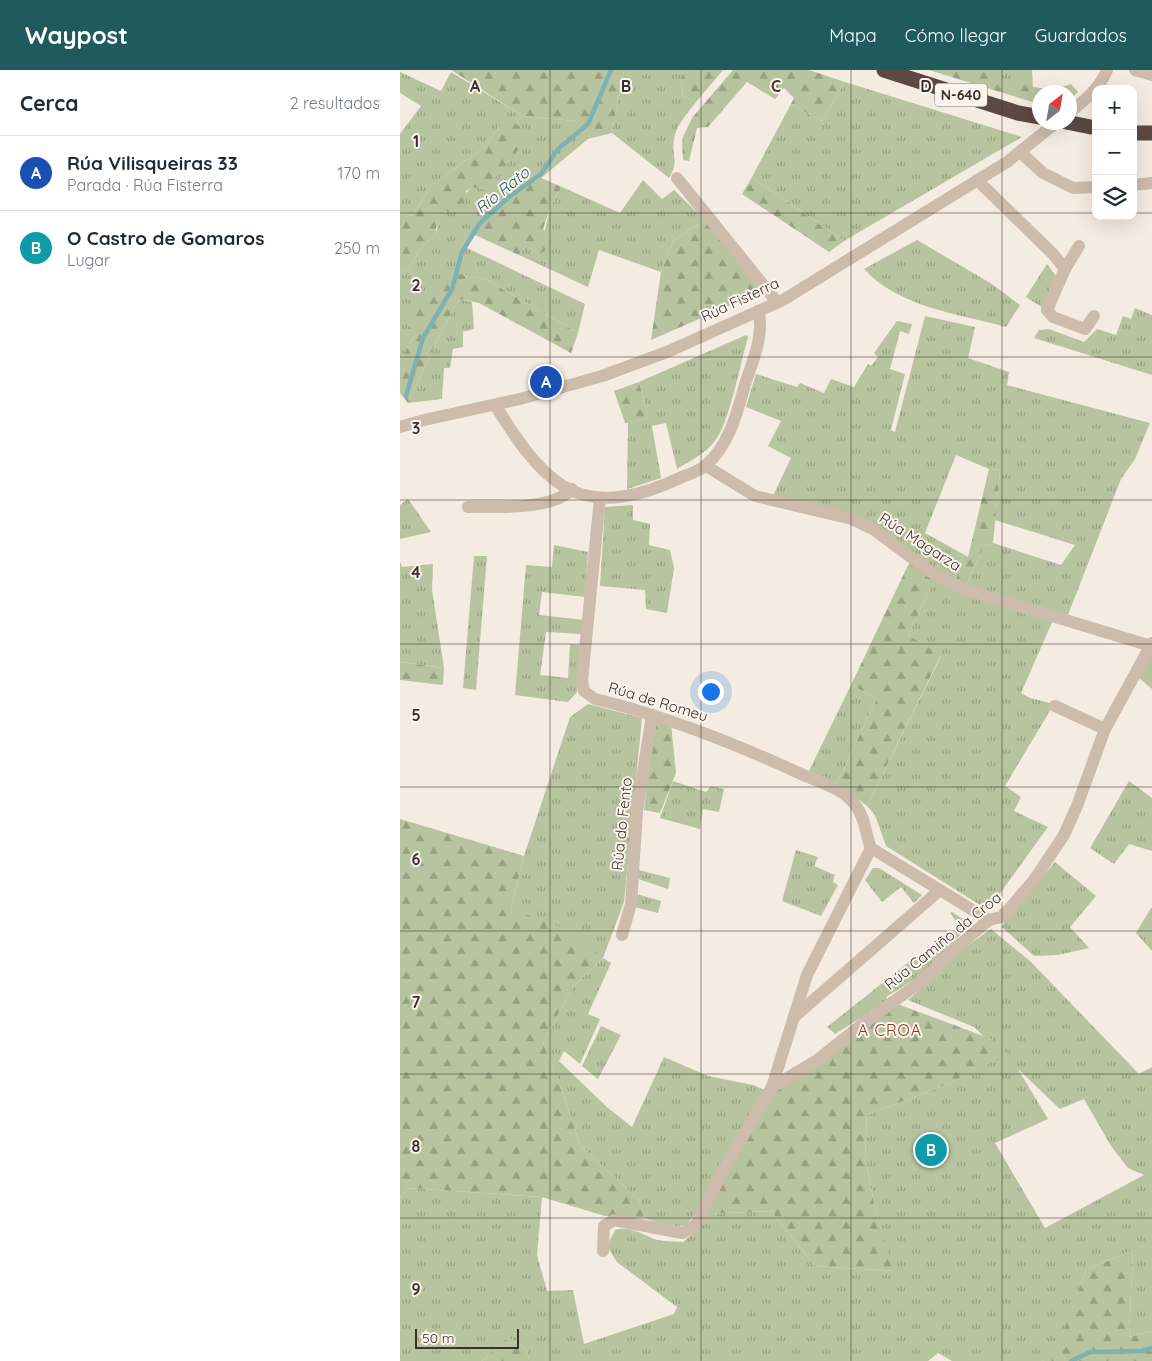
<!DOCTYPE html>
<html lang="es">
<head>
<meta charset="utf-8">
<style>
	:root { --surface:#fff; --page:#f6f6f7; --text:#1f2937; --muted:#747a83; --line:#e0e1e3; --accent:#1f5a5e }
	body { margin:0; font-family:Quicksand,sans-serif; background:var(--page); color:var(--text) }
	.controls { position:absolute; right:15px; top:15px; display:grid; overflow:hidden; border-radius:10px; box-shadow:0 5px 20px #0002 }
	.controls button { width:45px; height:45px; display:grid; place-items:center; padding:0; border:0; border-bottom:1px solid var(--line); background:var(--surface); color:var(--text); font:25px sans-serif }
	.compass { position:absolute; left:632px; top:15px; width:45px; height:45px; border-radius:50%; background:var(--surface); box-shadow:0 5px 20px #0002; rotate:31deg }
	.scale { position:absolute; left:15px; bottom:12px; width:104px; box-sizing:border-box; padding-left:5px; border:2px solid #3b302b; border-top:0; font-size:14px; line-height:18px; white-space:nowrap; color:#3b302b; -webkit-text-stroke:4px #fbf5ee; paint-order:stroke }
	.you { position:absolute; left:310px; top:621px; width:18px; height:18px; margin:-12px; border:4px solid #fff; border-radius:50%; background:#1a73e8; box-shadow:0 0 0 8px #1a73e833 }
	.badge { display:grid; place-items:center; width:32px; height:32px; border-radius:50%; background:var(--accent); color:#fff; font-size:16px; font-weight:700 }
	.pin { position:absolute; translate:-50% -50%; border:2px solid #fff; box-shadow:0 1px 5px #0006 }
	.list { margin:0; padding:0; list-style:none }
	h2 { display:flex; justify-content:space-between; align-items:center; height:65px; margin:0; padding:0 20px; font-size:21px }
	h2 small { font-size:16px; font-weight:400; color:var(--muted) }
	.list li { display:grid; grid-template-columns:32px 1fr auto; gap:15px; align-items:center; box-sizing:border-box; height:75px; padding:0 20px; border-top:1px solid var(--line) }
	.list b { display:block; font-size:19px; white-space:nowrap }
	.list p { margin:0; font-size:16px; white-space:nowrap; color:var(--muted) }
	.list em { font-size:16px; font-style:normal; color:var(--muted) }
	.icon { flex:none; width:28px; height:28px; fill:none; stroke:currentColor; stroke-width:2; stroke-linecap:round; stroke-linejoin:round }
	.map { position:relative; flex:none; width:752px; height:1291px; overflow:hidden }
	header { display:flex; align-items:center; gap:30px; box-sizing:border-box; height:70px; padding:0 25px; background:var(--accent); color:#fff }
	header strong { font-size:24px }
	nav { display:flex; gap:28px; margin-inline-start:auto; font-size:18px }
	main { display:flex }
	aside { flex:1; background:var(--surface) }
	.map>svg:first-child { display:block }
	.grass { fill:url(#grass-tufts); fill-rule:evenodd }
	.forest { fill:url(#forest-firs) }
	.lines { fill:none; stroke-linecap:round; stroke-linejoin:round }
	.stream { stroke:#7fb0b2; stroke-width:4.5 }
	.minor { stroke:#cdbbac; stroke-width:12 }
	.highway { stroke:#5c4a42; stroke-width:15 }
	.grid { fill:none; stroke:#3b302b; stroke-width:1; stroke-opacity:0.55 }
	.labels { text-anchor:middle; stroke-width:4; stroke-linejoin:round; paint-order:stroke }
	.shield { fill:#fbf5ee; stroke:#756b66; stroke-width:1 }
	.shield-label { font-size:14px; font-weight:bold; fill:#3b302b }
	.street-label { font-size:15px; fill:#3b302b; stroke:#fbf5ee }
	.water-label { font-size:16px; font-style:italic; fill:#1f5a5e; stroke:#fbf5ee }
	.neighbourhood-label { font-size:16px; letter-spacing:1px; fill:#8c3b22; stroke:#fbf5ee }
	.grid-label { font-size:16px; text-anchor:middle; font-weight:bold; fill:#3b302b; stroke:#fbf5ee; stroke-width:4; stroke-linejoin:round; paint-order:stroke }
</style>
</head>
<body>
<header>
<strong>Waypost</strong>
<nav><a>Mapa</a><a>Cómo llegar</a><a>Guardados</a></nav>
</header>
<main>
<aside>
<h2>Cerca<small>2 resultados</small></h2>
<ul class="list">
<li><span class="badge" style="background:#1a4fb4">A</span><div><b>Rúa Vilisqueiras 33</b><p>Parada · Rúa Fisterra</p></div><em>170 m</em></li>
<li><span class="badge" style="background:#0f9aa8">B</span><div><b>O Castro de Gomaros</b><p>Lugar</p></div><em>250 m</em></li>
</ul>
</aside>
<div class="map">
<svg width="752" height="1291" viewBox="0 0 752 1291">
	<defs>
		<pattern id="grass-tufts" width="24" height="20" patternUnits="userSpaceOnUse" patternTransform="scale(1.25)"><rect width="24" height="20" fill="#b8c4a0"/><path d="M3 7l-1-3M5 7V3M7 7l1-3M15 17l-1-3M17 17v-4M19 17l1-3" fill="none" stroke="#97a083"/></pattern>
		<pattern id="forest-firs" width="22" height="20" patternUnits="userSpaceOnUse" patternTransform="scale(1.25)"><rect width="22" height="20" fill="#b8c4a0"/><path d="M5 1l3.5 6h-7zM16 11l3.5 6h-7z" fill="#97a083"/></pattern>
	</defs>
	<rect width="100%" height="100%" fill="#f4ebe1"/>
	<!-- grass -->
	<g class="grass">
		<path d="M0,0v2l41,19 10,-19 72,44 52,5 13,18 -47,39 -37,17 -39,52 120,57 -7,29 -91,-53 -30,-7 -42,61 -15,27v-88l10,-5 12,-22 14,-11c2,-23 22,-33 36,-48 9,-9 22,-47 28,-61l-14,20 -54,39 -20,31 -12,-3v-79l21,-28 -21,-13z"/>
		<path d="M224,0h60l-3,7 2,19 13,6c-8,11 -20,23 -22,37 -3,18 6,21 -5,39l-57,-45z"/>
		<path d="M574,0h58l1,18z"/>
		<path d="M445,12l177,55 -178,104 -92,-64 39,-73 31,17z"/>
		<path d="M243,110l19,19 12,-9 31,30 -32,21 -12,31 -62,-22 -11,37 -69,-32 7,-10 13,9 12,-49 11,-18 58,26z"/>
		<path d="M517,170l75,44 28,21 -14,22c-47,-13 -108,-20 -142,-58z"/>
		<path d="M647,194l9,12 -13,32 -17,-11z"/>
		<path d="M59,229l13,3 2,27 -11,3v15l-10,2 -3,19h-6l-2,31 -34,4 31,-67z"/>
		<path d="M735,238l17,7v60l-118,-37 5,-8 10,-1 35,13 13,-13 19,6 7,-19 8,3z"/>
		<path d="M525,246l50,11 -7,31 41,14 -2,13 143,38 -15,36 -14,20 -53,136 -102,-29 18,-40 9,-3 68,22 14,-20 -80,-25 5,-50 -11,-1 -33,-14 -31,78 38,21 -7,26 -16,-6 -57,-42 -111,-34 19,-40 -23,-12 13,-25 -35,-14 10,-33 41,13 3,-4 24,10 7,-14 23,8 14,-23 3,2 7,-9 -4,-4 23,-32 15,3 -3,10 -9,-3 -10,38 15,5 -14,56 4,2z"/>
		<path d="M346,265l2,2c-7,24 -19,87 -33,104 -9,12 -25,20 -38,28l-11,-46 -14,3 9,52 -34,11 1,-67 20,-4 -9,-36z"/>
		<path d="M8,429l23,33 -31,7v-34z"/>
		<path d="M233,435v15l17,4 -1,21 21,5 4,18 -7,45 -21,-4 -1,-19 -45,-4 5,-79z"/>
		<path d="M154,475l34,7 -3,45 -43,-5 -3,23 45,5 -2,14 -36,-2 -6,43 28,3 2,-34 10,1 -3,47 -9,10 -53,-7 11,-130 26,2z"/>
		<path d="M74,486h13l-11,134 -13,-2z"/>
		<path d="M0,491l2,6 31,-3 -1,26 12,78 -44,-6z"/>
		<path d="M535,509l118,41 -32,73 9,5 24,6 -49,82 16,11 -7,14 34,16 -60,83 -102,-64 -11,-31 -8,-9 74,-150 -33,-21z"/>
		<path d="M752,584v35l-13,-11z"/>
		<path d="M451,615l26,13 -40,85 -28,-12z"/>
		<path d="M188,634l54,14 -18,184 -21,56 8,5 -23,51 12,5 -20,45 -16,-13 -5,10 49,47 24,19 32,-70 44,19 45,9 12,5 -72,127 -7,8 -13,2 -29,-9 -5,-18 -59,-55 -16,-49 -21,-53 29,-55 31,-30 -92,-49 13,-53 46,-139z"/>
		<path d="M273,711l33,11 5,-6 13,3 -5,23 -16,-3 -3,20 -40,-11z"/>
		<path d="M729,711l23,17v53l-23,-7 -15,20 -24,-16z"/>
		<path d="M396,780l22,7 -4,9 21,9 -2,7 5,3 -17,31 -39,-15z"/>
		<path d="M655,792l41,34 -26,31 19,21 -31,7 -24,1 -32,-29 4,-10 8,-6z"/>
		<path d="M473,798h6l43,27 -8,8 -13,-16 -19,15 -17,-22z"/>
		<path d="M239,800l31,8 -2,11 -30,-10z"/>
		<path d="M237,824l24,7 -3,12 -23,-6z"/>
		<path d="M751,838h1v43l-16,-18z"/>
		<path d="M552,842l14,9 3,5 -49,50 -34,21 2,4 -53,33 -8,-7 87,-69 3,3 44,-33 -11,-15z"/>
		<path d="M591,859l39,32 109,113 13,-7v264l-23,6 4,-87 -47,20 -31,84 -13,7h-90l-14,-8 -10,8h-399l-2,-12 -19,-12 -26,24h-82v-163l8,-10 134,9 -5,58 10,36 26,-1 11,54 90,-30 3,-7 -60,-45 -10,-16 8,-16c15,-4 24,3 39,9 8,3 20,2 29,3l16,-14 8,-14 64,-3 44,55 78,5 -17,-58 -11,-57 2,-41 78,-30 59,-29 -30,-29 -66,-27 27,-24 18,-20zM618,999l42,40 24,-10 27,47 17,22 16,7 -99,53 -50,-85 53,-24z"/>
		<path d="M201,956l20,9 -23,44 -16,-13z"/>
	</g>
	<!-- forest -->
	<g class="forest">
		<path d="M51,0h173l-12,63 -24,6 -13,-18 -52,-5z"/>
		<path d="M284,0h39l-27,32 -13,-6 -2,-19z"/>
		<path d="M333,0h76l36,12 -23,39 -31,-17 3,-6 -10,-10 -9,11 -28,-17 -39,45 -11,1 -8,33 -6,-1 -1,-21 10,-21z"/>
		<path d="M529,0c15,0 33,0 47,0 32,7 62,27 95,14l7,8 -8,7v-7h-30l-1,12z"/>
		<path d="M112,52l13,7 -4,18 -36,43 -12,-3 -7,4v9l-13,13 -7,-2 -10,17v7l-14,11 -12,22 -10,5v-60l12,3 20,-31 54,-39 14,-20z"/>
		<path d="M352,107l92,64 -15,11 -87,-58z"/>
		<path d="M141,108l21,9 -11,18 -8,24 6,8 -4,14 -6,3 -13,-9 -7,10 -46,-21 31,-39z"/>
		<path d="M305,150l60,70 -114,50 10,-68 12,-31z"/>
		<path d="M57,203l30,7 91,53 -7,20 -92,-50 -20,-4 -20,37 -31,67 -8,-10v-32l15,-27 -7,-5c9,-34 23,-38 49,-56z"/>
		<path d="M239,312l9,36 -23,5 -11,-32z"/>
		<path d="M589,399l11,1 -7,73 -9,3 -18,40 -10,-6 7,-26 5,3z"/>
		<path d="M510,491l25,18 -27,56 33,20 -74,151 -30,-23 40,-85 -26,-13z"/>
		<path d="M0,592l44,6 -1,17 -43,-5z"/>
		<path d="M254,651l17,3 5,49 -16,40 -16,-3z"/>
		<path d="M0,749l124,37 -13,53 50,18 42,31 -31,30 -29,55 21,53 16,49 59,55 5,18 -39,-2 -63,-19 -134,-9 -8,10z"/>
		<path d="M495,933l99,37 14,15 -63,30 -78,30 -2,41 11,57 18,58 -79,-5 -44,-55 -64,3 23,-45 45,-78z"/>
		<path d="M733,1180l-4,87 23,-6v30h-110l13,-8 31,-83z"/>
		<path d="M108,1267l19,12 2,12h-47z"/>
	</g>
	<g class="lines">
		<!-- stream -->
		<g class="stream">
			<path d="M6,326l17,-58 29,-49 10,-37 18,-29 29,-26 32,-23 17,-25 30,-25 23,-54"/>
			<path d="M671,1291l19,-9 52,-1 10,-3"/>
		</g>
		<!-- minor -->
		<g class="minor">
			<path d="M735,0l17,5"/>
			<path d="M670,42c14,-11 30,-24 37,-42"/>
			<path d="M620,82l23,21 30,15 23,-1"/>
			<path d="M277,108l100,124"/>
			<path d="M577,110l76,74 12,15 -18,41 6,7 32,12 9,-13"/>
			<path d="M733,115l19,-2"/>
			<path d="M665,199l14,-23"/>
			<path d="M95,335c18,28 39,63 68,81 37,23 83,8 119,-9 7,-3 18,-6 24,-12 24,-20 32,-56 40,-84 7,-20 19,-49 12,-70"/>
			<path d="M0,357l24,-7 96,-21 82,-23 65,-24 116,-52 224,-138 50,-40"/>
			<path d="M306,396l49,30 97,23 21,10 58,43 32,17 188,57"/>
			<path d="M200,428l-18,183 2,10 11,8c71,17 139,44 206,75 18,8 44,15 55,32 10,13 9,28 15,42l118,72"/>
			<path d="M68,437c27,0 86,3 104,-18"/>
			<path d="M655,636l50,23"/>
			<path d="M222,865l9,-31 6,-93 15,-96"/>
			<path d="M394,947l146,-127"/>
			<path d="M372,1017l44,-26 48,-38 62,-45 24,-25 39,-33 12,-3 9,-9 24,-28 30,-45 13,-29 28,-77 47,-86"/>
			<path d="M203,1181l1,-25 10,-6 68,13 14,-8 27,-55 49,-83 35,-112 64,-127"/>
		</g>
		<!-- highway -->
		<g class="highway">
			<path d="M484,0l134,43 22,4"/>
			<path d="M666,52l30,6"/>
			<path d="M733,63h19"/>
		</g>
	</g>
	<!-- grid -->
	<path class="grid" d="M150,0v1291M301,0v1291M451,0v1291M602,0v1291M0,143h696M733,143h19M0,287h752M0,430h752M0,574h752M0,717h752M0,861h752M0,1004h752M0,1148h752"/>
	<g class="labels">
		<!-- shield labels -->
		<rect class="shield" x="535" y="13.5" width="52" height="23" rx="4"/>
		<g class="shield-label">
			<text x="561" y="30">N-640</text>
		</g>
		<!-- street labels -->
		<g class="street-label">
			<text transform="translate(340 230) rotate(-25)" y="5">Rúa Fisterra</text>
			<text transform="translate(520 472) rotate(33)" y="5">Rúa Magarza</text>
			<text transform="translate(258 632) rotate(17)" y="5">Rúa de Romeu</text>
			<text transform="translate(222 754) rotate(-84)" y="5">Rúa do Fento</text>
			<text transform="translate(543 871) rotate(-39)" y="5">Rúa Camiño da Croa</text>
		</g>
		<!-- water labels -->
		<g class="water-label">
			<text transform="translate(102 120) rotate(-39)" y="6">Río Rato</text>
		</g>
		<!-- neighbourhood labels -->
		<g class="neighbourhood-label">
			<text x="490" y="966">A CROA</text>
		</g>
	</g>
	<g class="grid-label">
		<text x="75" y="22">A</text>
		<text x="226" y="22">B</text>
		<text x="376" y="22">C</text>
		<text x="526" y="22">D</text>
		<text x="16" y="77">1</text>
		<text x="16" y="221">2</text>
		<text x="16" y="364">3</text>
		<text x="16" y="508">4</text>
		<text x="16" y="651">5</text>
		<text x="16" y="795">6</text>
		<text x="16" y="938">7</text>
		<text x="16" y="1082">8</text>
		<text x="16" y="1225">9</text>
	</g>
</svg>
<div class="controls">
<button>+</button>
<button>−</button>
<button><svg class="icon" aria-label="layers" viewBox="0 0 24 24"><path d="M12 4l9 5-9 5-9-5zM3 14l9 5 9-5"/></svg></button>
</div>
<svg class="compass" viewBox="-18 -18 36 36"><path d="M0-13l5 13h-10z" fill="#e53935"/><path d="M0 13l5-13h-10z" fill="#747a83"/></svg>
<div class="scale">50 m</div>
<div class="you"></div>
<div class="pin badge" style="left:146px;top:312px;background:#1a4fb4">A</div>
<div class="pin badge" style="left:531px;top:1080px;background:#0f9aa8">B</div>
</div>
</main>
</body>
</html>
